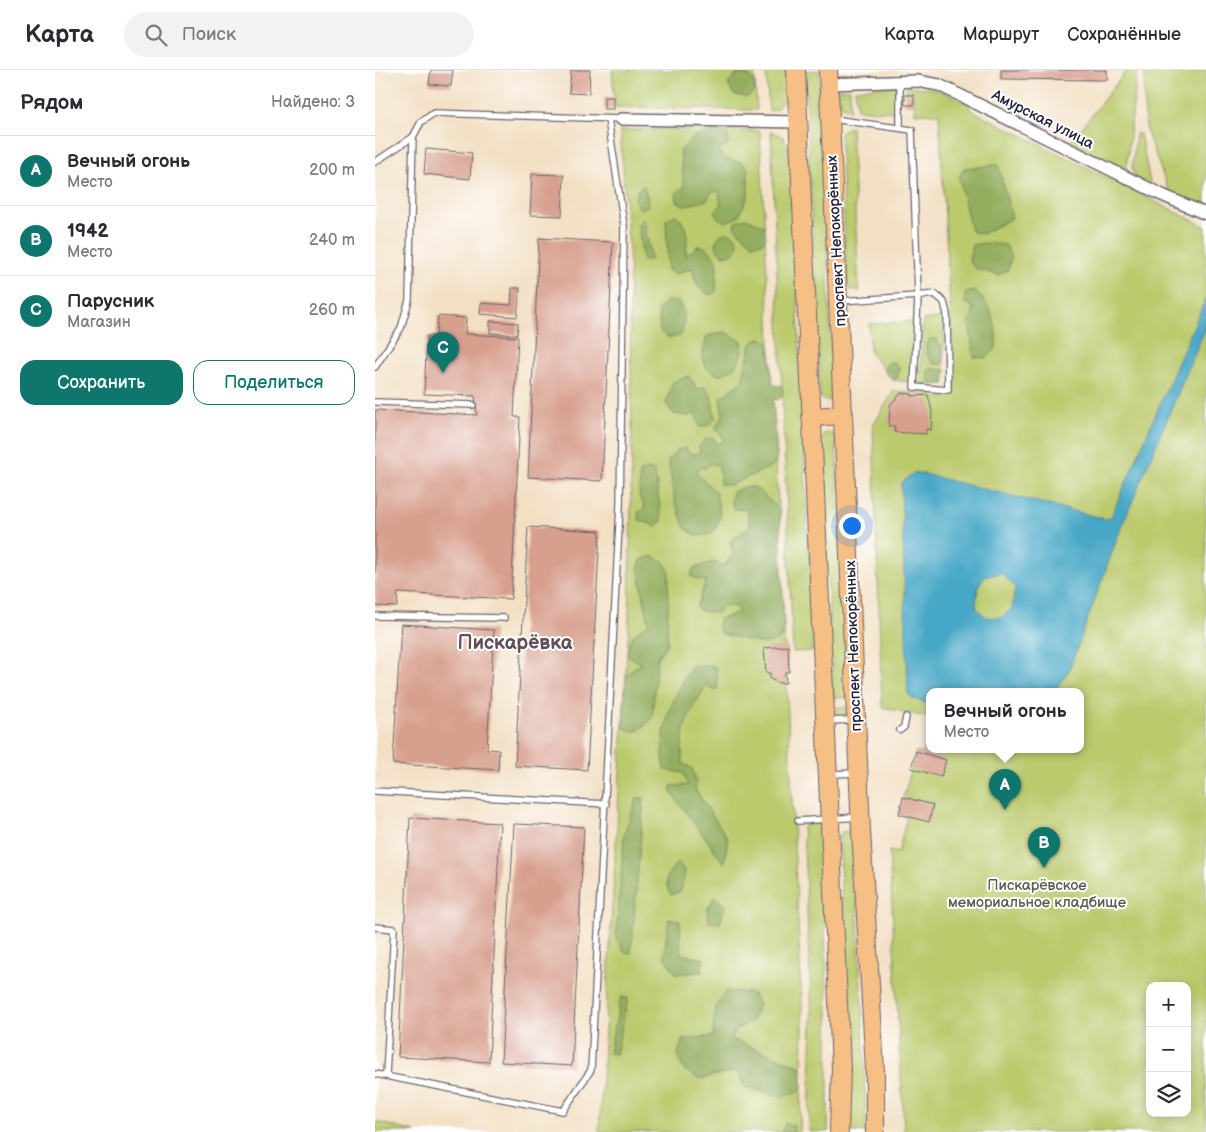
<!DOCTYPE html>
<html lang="ru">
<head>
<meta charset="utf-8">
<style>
	:root { --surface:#fff; --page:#f2f2f3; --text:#2b2b33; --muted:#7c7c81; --line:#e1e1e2; --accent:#0f766e }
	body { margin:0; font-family:"Balsamiq Sans",sans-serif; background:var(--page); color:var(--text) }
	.controls { position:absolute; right:15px; bottom:15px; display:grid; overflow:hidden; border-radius:10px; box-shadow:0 2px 12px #0003 }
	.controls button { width:45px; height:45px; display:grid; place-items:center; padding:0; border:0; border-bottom:1px solid var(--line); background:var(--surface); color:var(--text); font:25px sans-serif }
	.you { position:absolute; left:476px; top:455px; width:18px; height:18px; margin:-12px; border:4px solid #fff; border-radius:50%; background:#1a73e8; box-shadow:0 0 0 8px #1a73e833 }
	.badge { display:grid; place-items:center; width:32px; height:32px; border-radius:50%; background:var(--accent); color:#fff; font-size:16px; font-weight:700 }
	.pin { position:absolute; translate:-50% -41px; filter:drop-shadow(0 1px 2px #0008) }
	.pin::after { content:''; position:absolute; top:26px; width:18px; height:15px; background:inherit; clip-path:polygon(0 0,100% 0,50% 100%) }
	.popup { position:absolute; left:551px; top:618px; width:158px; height:65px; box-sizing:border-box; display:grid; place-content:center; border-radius:10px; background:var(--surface); filter:drop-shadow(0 1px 4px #0005); font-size:16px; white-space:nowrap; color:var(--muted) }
	.popup b { font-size:19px; color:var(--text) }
	.popup::after { content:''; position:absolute; left:50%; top:100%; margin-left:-10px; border:10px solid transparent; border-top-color:var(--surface) }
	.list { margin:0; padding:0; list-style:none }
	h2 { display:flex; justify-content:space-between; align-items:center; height:65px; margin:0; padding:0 20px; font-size:21px }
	h2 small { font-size:16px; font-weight:400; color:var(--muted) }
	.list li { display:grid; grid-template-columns:32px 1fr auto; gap:15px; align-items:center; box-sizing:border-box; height:70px; padding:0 20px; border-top:1px solid var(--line) }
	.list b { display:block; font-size:19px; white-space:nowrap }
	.list p { margin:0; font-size:16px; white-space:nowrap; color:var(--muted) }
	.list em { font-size:16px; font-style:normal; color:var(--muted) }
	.actions { display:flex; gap:10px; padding:15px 20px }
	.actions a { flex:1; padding:11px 0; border:1px solid var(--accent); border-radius:15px; text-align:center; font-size:18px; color:var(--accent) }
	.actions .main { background:var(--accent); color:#fff }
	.icon { flex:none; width:28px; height:28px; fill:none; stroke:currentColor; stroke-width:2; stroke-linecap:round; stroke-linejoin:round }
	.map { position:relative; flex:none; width:831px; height:1062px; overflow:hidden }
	header { display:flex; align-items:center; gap:30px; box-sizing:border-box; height:70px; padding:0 25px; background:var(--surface); border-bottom:1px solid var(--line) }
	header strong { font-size:24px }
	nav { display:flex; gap:28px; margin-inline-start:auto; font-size:18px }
	.search { width:350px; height:45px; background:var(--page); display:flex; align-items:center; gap:12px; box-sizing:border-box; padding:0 18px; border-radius:28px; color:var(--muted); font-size:19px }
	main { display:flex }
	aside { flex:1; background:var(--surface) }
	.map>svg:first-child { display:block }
	.green { fill:#bbca6d; stroke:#6e7654; fill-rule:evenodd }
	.forest { fill:#94ae60; stroke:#5b684e }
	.water { fill:#47a7c6; stroke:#346480; fill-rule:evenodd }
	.building { fill:#d79f8d }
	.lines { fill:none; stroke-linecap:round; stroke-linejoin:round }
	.service-casing { stroke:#6b646b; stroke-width:8 }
	.minor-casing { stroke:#6b646b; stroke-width:14 }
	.primary-casing { stroke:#6b646b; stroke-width:20 }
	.service { stroke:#fff; stroke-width:5.5 }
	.minor { stroke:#fff; stroke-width:11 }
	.primary { stroke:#f5bf86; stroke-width:18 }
	.labels { text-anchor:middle; stroke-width:4; stroke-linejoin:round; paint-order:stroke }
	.street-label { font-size:15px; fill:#22223b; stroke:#fff }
	.park-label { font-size:15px; fill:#585d4c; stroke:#fff }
	.district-label { font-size:20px; font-weight:bold; fill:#614e58; stroke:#fff }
</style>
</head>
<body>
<header>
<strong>Карта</strong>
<div class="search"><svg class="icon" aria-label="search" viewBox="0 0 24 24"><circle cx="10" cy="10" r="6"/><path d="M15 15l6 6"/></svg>Поиск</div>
<nav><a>Карта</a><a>Маршрут</a><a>Сохранённые</a></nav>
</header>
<main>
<aside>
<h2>Рядом<small>Найдено: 3</small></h2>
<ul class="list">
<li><span class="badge">A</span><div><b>Вечный огонь</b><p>Место</p></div><em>200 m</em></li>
<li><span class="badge">B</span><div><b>1942</b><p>Место</p></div><em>240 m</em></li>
<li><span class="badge">C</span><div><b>Парусник</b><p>Магазин</p></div><em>260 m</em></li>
</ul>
<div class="actions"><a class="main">Сохранить</a><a>Поделиться</a></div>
</aside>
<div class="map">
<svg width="831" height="1062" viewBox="0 0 831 1062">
	<rect width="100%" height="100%" fill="#fff"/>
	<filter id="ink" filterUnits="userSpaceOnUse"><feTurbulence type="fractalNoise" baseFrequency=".02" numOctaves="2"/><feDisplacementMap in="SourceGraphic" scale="10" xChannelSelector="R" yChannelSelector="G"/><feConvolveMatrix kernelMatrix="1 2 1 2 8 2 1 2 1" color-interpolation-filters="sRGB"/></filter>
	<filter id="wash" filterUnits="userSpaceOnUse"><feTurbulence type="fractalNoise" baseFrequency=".0096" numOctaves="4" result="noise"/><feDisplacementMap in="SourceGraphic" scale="20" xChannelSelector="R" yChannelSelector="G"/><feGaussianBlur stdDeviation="1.12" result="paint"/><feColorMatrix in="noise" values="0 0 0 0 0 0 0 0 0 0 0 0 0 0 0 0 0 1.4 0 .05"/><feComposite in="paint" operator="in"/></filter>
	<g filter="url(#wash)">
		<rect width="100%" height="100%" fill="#f3e0c4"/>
		<!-- green -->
		<g class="green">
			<path d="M237,0h142l3,40 -142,-3z"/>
			<path d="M391,0h20v28l-10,11 -7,2z"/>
			<path d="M430,0h14l14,323 -1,5 -5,3 -5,-2 -2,-5z"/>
			<path d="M752,0h10l-11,101 -57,-27z"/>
			<path d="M770,0h61v143l-35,-16 -25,-67 -2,-27z"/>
			<path d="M521,15l-1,27 -38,-3 -2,-20z"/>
			<path d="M532,16l30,3 35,16 -3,4 237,118v905h-302l-15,-281 9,2 9,-37 -8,-2 17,-63 7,2 7,-27v23h150v-58h-150v27l-48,-11 -9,-282 21,-34 40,2v5h10v-4h11l-16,-280 -24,-1 -1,-17 -8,-1zM775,916h37v127h-37z"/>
			<path d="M463,19h12v21l-9,-5z"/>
			<path d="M476,57l8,164 -8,-1 -4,-5 -7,-152 5,-4z"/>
			<path d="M302,59l83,2 43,898 -3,103h-201l30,-512 3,-190 -3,-181 -9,-119z"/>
			<path d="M396,61l13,7 7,15 22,498 -20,1z"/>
			<path d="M761,64h4l11,52 -16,-9 -3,-10z"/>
			<path d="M569,247v67h-24l3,-64z"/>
			<path d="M540,251l-4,61 -18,-2 -23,-27 -1,-29z"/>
			<path d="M456,362l5,7 11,258 -14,1 -11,-259 1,-5z"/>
			<path d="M473,637l-4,9h-6l-5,-8z"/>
			<path d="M446,753l7,194v115h-19l3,-114 -9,-193z"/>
			<path d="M474,761l5,7 11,233 1,61h-18l1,-61 -10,-236 3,-3z"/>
			<path d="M2,1052l38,10h-40z"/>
		</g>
		<!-- forest -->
		<g class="forest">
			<path d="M371,4l9,7 -1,11 -7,5 -13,-2 -6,-11 7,-9z"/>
			<path d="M349,59l4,6 1,8 -10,7 5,9 19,4 5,6v28l-10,20 -13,5 -7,-4 -3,-7 6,-6 -2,-14 -8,1 -4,8 -23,6 -7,-5 -1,-8 8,-6 -4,-36 14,-14z"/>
			<path d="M623,95l14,53 -30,16 -11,-3 -12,-54 5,-9z"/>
			<path d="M269,116l5,19 -9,4 -5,-9 3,-11z"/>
			<path d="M301,145c14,13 11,24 10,41l12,-10 9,2 10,12 -1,32 -7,3 -12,-9 -5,-18 -16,6 -8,-4 -2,-50z"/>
			<path d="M371,148l18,8 2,11 -4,6 -9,1 -19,-17 3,-6z"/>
			<path d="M269,149l7,40 -8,2 -5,-37z"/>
			<circle cx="352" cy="174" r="11"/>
			<path d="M610,173l21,2 5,14 -3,11 -10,5 -22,-6 -7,-8 3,-16z"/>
			<path d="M601,221c17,20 21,31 20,58l-10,9 -12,-1 -5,-35 5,-11 -4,-7 -5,-1v-10z"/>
			<path d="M291,231l12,1c7,8 8,25 2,34l-11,2 -9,-7 -2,-21z"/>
			<path d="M350,262l17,9c2,18 -7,30 -24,34l-11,-7 -5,-11 5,-21z"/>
			<path d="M384,268l9,3 5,44 9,1 1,9 -5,5 -5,-1 4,57 -4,10 -43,19 -10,-1 -1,-18 -8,-3 -5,5h-7l-3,4 20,21 4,22 -3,11 -6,8 -13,2 -13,-8 -10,-27 -7,-41 9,-10 9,-2 5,7 9,-3 -1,-6 7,-7 8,-1 3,7 7,-5 -8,-13 7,-11 -3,-18 22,-17 9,-37z"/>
			<path d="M555,269h7l4,7 2,15 -2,3h-7l-7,-8 -1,-12z"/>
			<path d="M515,292h5l4,7 -2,9 -4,2 -9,-9 2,-6z"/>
			<path d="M556,299l15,1 -2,14 -14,1 -3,-13z"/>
			<path d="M313,306l6,7 1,6 10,-2 6,8 4,24 -6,6 -9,2 -5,-13 -7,2 -14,-2 -8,-10 7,-22z"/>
			<path d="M274,399l6,3 7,49 -6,5 -17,-6 -1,-7 7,-5 -6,-13 1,-23z"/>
			<path d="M368,417h12l25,23 4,121 -5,9 -15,4 -42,-10 -5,-7 3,-8 18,-6 -1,-6 -15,-1 -5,7 -15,-2 -6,-3 10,-27 -8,-1 -7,-4 2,-7 19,-7 13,3 8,-11 -3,-13 20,-14 -3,-18h-13l-3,-7 2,-10z"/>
			<path d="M277,486l11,5 6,10 -2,73 -10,14 -5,61 -13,11 -7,2 -9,-5 3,-51 6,-7 10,-5 -15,-9c2,-18 7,-22 22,-31l-11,-55 3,-9z"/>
			<path d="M317,595l24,2 2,22 -6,1 -5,-6c-18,31 -28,43 -24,80l9,4 4,13 -1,8 33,50 -4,24 -53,-71v-6l17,-1 -5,-12 -19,-3c-4,-48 6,-65 28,-105z"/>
			<path d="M262,728h7l-13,155 -6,-1 -9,-14 8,-103z"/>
			<path d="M303,792l7,10 -4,19 -10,4c-9,-14 -3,-23 7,-33z"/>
			<path d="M339,827l11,8 -5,18 -11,-1 -2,-12z"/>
			<path d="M294,848l11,3 1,33 22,5 -1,13 -26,2 -12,-18z"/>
			<path d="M351,921l26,2 7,11 -7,17 -17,9 -4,9 71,28v23l-19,7 -38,-10 -9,-16 -37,8 -15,-9 -7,-15 6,-15 30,-4 2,-27z"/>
			<path d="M246,927l7,1 -12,56 -7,-1z"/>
			<path d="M410,1053l9,3 -1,6h-11z"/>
		</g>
		<!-- water -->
		<path class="water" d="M831,228v29l-85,201 -52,142 -14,21h-125v13l-17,-5 -5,-5 -7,-211 14,-11 191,47 5,-2zM626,503l14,14 -3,22 -11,9 -15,-1 -10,-10 2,-20 6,-10z"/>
		<g id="blocks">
			<!-- building -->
			<g class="building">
				<path d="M56,0h22l-2,16 -22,-2z"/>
				<path d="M196,0h19l-1,24 -20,-1z"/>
				<path d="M626,0h106v10l-106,-1z"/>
				<rect x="530" y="25" width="9" height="10"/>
				<rect x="229" y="27" width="9" height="12"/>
				<path d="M51,79l46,4 -2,26 -46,-5z"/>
				<path d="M157,104l32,1 -2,41 -32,-1z"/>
				<path d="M164,168l74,4 -11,239 -74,-4z"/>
				<path d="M137,218h8l-3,29 -37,-3 1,-11 30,2z"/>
				<path d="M63,246l28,2 -1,16 53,3 -4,80h6l-9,182 -113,-6 -1,14 -22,-1v-196l102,5 -2,-19 -51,-2 3,-58h9z"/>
				<path d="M115,251l28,2 -1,12 -27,-2z"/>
				<path d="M526,323l11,1v2l16,-1 4,16 -1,19 -5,-1v5l-32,-2 1,-6h-6l1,-21z"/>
				<path d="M153,457l72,4 -13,239 -72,-4z"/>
				<path d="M26,554l93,6 -7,119 12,1 -1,20 -105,-6z"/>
				<path d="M413,576l1,26h-4l1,11h-7l-9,-4v-6h-4l-2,-25z"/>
				<path d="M541,681l30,9 -5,17 -30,-9z"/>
				<path d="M528,727l30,8 -4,17 -30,-8z"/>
				<path d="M35,748l90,5 -11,239 -91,-5z"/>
				<path d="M139,754l70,3 -12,239 -71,-4z"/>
			</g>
		</g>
	</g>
	<g filter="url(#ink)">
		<use href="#blocks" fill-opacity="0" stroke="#6b646b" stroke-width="1"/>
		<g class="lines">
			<!-- service casing -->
			<g class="service-casing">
				<g id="service">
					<path d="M525,12v45"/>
					<path d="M458,49l79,11 6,166 -78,5"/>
					<path d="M0,92l38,-25"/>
					<path d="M560,224l9,8 3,12 1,76 -34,-3 4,-91z"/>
					<path d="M0,297l26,-39 8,-28 4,-163 8,-15 13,-9 187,6"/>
					<path d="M0,332l98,3"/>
					<path d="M0,546l129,2"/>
					<path d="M451,651l28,-1"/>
					<path d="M525,660l4,-3 2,-10"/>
					<path d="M456,704l25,-1"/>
					<path d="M0,721l231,13"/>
					<path d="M423,751l61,-4"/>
					<path d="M0,857l19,2 -8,146"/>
					<path d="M0,1004l188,37 28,-41 29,-564 4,-280 -16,-107"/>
				</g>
			</g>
			<!-- minor casing -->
			<g class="minor-casing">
				<g id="minor">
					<path d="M454,14l88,-3 22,4 223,110 44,19"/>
					<path d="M246,49l177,3"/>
				</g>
			</g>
			<!-- primary casing -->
			<g class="primary-casing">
				<g id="primary">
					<path d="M421,0l45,998 -2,64"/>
					<path d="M453,0l33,761 14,239v62"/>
					<path d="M436,347l33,-2"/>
				</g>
			</g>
			<!-- service -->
			<use href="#service" class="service"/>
			<!-- minor -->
			<use href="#minor" class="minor"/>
			<!-- primary -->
			<use href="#primary" class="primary"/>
		</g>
	</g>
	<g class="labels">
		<!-- street labels -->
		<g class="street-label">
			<text transform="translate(668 49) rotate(27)" y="5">Амурская улица</text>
			<text transform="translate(461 171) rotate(-93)" y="5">проспект Непокорённых</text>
			<text transform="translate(478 576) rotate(-92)" y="5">проспект Непокорённых</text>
		</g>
		<!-- park labels -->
		<g class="park-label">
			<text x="662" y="820">Пискарёвское<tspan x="662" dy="17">мемориальное кладбище</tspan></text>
		</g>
		<!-- district labels -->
		<g class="district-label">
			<text x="140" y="579">Пискарёвка</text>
		</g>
	</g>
</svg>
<div class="controls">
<button>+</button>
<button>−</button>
<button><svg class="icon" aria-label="layers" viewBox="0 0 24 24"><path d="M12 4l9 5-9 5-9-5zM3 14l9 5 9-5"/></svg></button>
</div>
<div class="you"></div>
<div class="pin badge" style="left:630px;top:740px">A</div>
<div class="popup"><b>Вечный огонь</b>Место</div>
<div class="pin badge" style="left:669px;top:798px">B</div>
<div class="pin badge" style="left:68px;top:303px">C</div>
</div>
</main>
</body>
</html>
